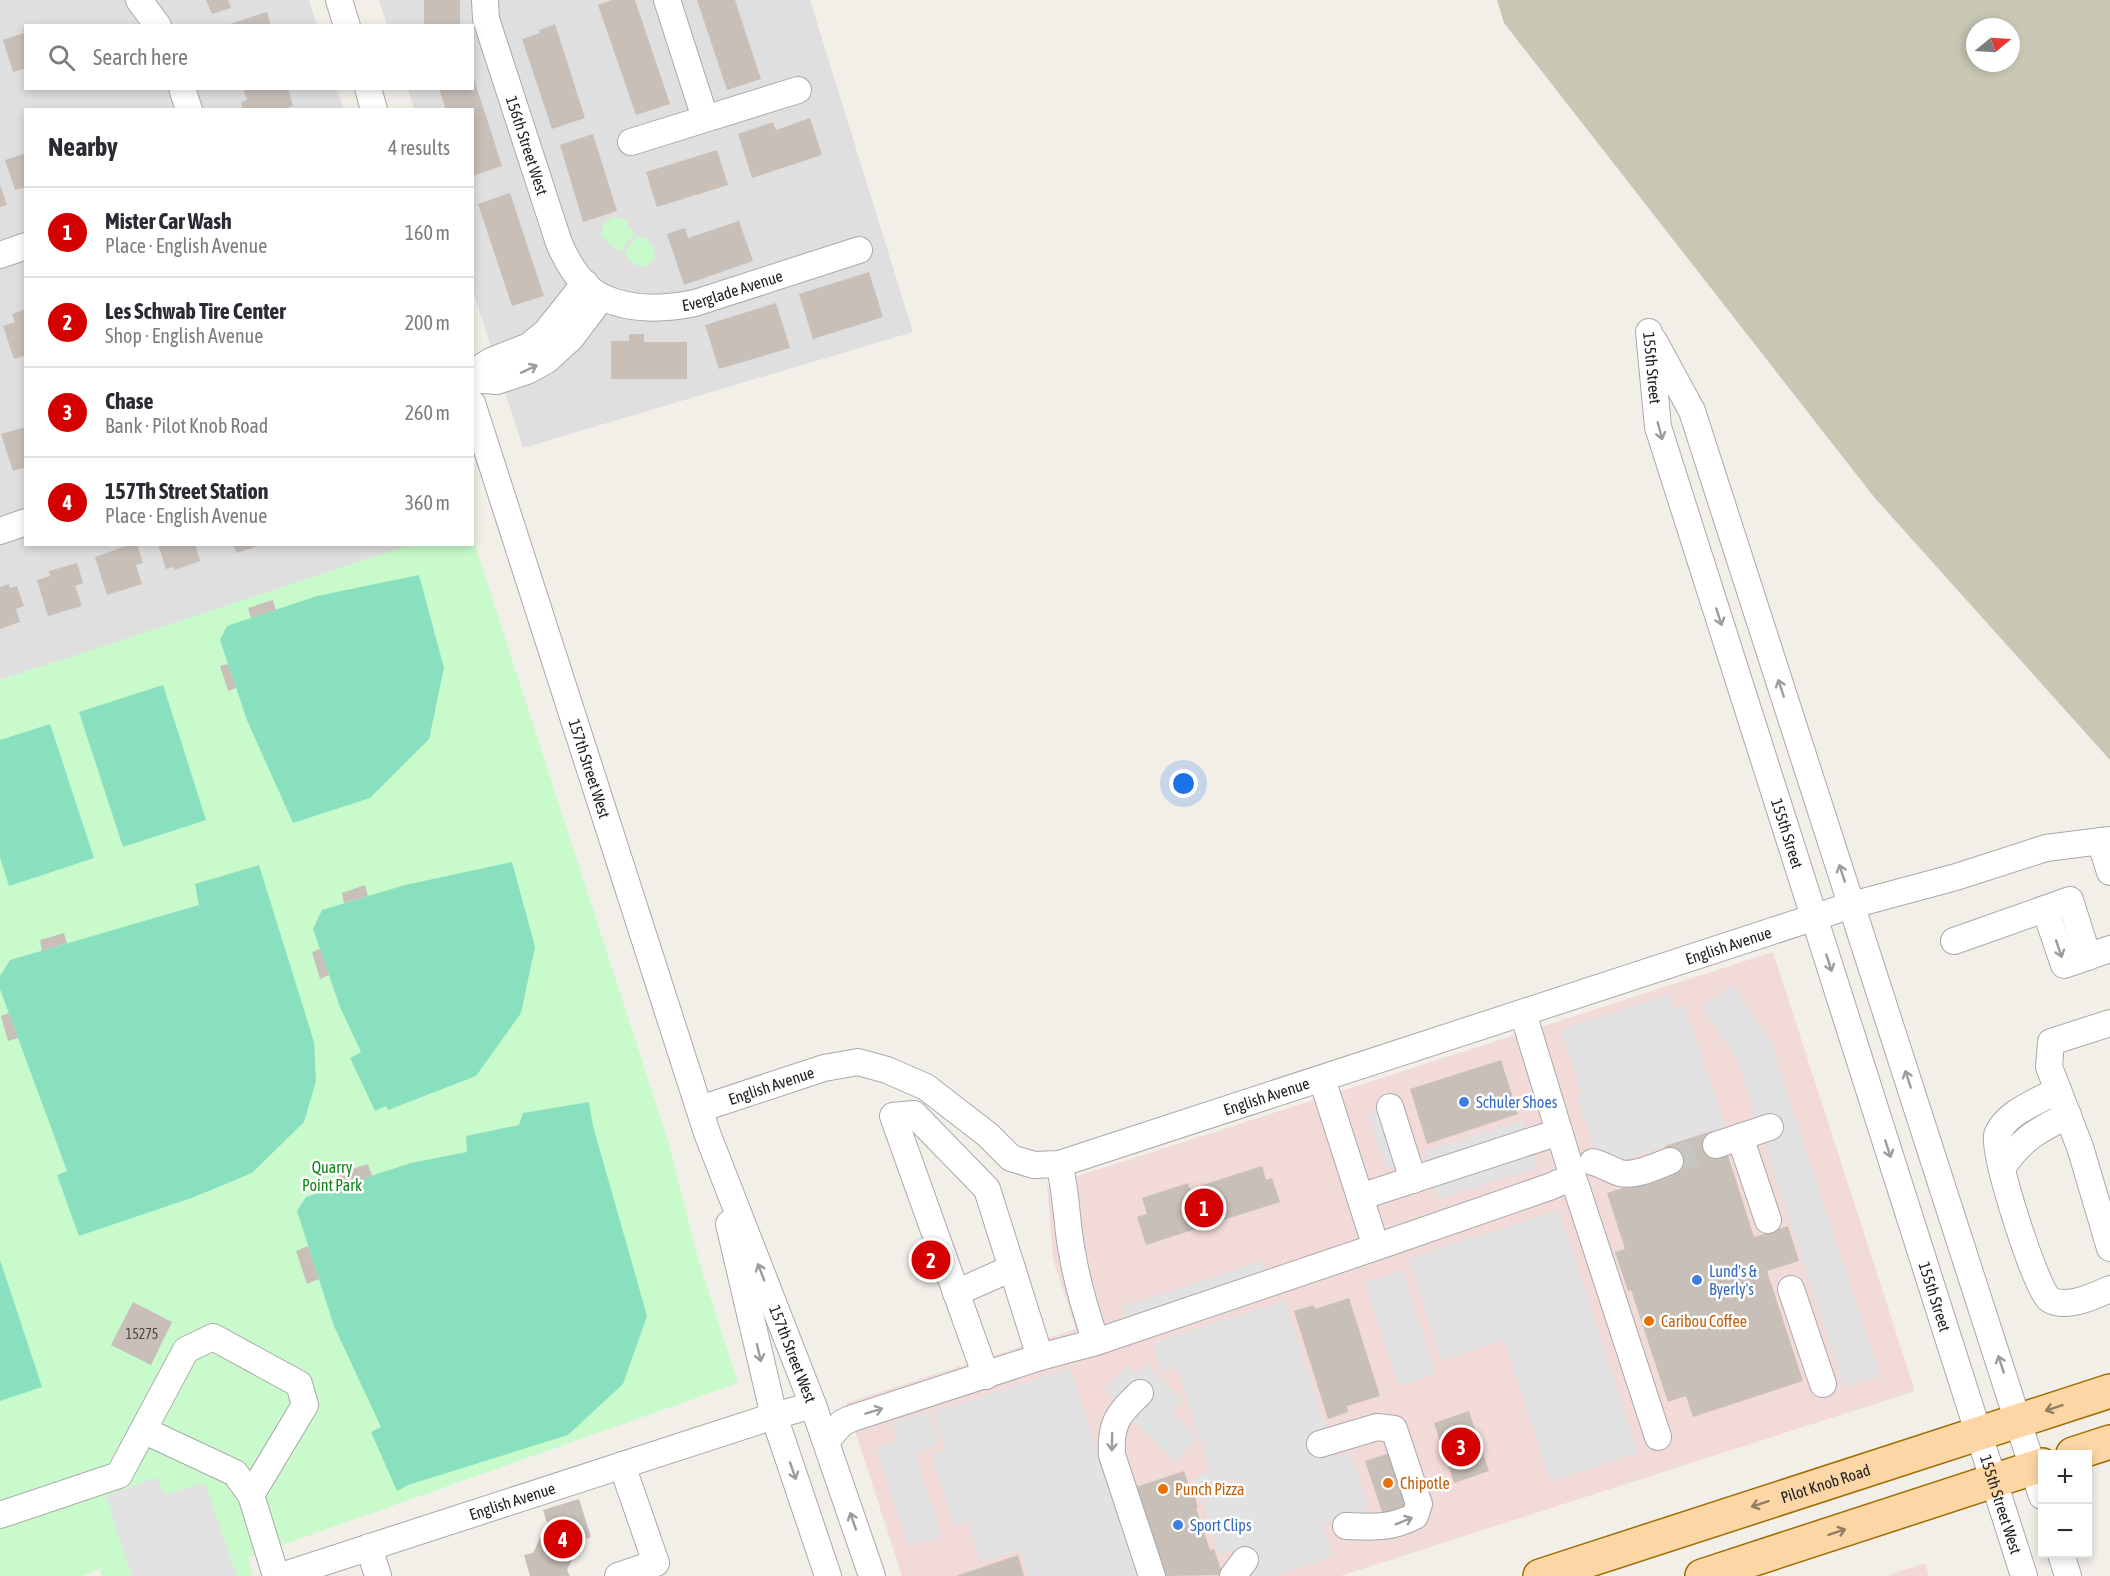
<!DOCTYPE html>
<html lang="en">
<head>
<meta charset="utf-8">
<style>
	:root { --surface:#fff; --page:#f7f7f7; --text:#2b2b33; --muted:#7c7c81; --line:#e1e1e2; --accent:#d40000 }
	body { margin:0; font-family:"Asap Condensed",sans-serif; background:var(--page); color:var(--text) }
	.controls { position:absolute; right:18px; bottom:18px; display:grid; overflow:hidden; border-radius:0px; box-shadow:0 3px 9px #0003 }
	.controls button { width:54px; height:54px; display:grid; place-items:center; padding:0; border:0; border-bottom:2px solid var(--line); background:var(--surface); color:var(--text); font:30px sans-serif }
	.compass { position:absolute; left:1966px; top:18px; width:54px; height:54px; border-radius:50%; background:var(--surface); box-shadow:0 3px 9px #0003; rotate:72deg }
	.you { position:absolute; left:1184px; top:784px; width:21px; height:21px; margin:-15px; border:4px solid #fff; border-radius:50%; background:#1a73e8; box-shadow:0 0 0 9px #1a73e833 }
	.badge { display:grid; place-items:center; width:39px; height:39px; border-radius:50%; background:var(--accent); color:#fff; font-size:20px; font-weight:700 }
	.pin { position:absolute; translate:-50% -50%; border:3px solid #fff; box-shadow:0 2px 6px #0006 }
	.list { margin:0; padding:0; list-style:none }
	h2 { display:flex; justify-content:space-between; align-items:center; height:78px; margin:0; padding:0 24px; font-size:26px }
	h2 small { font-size:20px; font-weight:400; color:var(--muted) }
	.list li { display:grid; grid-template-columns:39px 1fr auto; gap:18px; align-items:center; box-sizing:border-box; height:90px; padding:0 24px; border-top:2px solid var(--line) }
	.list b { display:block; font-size:22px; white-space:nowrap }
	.list p { margin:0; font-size:20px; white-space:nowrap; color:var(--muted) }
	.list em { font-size:20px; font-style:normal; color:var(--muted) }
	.icon { flex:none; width:33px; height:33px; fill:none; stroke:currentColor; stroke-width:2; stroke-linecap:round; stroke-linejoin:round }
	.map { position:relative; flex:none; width:2110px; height:1576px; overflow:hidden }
	.search { position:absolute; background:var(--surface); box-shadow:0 3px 9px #0003; left:24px; top:24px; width:450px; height:66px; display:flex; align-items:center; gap:15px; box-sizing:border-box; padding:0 21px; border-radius:0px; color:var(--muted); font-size:22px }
	.panel { position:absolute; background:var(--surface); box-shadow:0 3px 9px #0003; left:24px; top:108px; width:450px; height:438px; border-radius:0px }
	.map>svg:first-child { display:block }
	.residential { fill:#e0dfdf }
	.commercial { fill:#f2dad9 }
	.construction { fill:#c7c7b4; fill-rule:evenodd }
	.park { fill:#c8facc }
	.pitch { fill:#88e0be }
	.parking { fill:#e2e2e2 }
	.building { fill:#c7bfb8 }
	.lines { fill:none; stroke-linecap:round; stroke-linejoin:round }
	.minor-tunnel { stroke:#c8c6c1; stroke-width:26; stroke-dasharray:26 13; stroke-linecap:butt }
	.minor-casing { stroke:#a9a9a9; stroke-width:28 }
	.major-casing { stroke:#a06b00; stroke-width:36 }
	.minor { stroke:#fff; stroke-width:26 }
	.major { stroke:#fcd6a4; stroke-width:33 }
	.oneway { stroke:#9c9c9c }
	.oneway2 { stroke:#8f7c63 }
	.shop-dot { fill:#3f7fe0; stroke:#fff; stroke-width:2 }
	.food-dot { fill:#e8710a; stroke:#fff; stroke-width:2 }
	.labels { text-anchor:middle; stroke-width:5; stroke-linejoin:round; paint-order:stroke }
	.number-label { font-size:14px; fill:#4b4948 }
	.street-label { font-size:16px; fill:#222; stroke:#fff }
	.shop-label { font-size:16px; fill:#366cbe; stroke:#fff; text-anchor:start }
	.park-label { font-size:16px; fill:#0c8416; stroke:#fff }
	.food-label { font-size:16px; fill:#c56008; stroke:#fff; text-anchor:start }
</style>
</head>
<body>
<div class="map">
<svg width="2110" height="1576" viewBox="0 0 2110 1576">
	<rect width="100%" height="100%" fill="#f2efe9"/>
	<!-- residential -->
	<g class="residential">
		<path d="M0,0h309l8,25 -291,1v62l311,1 7,20 -318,1v434l407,1 -433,143z"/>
		<path d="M379,0h431l103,332 -390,116 -50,-157 -1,-181 -58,-1 -6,-20 64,-1v-62l-85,-1z"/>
	</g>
	<!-- commercial -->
	<g class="commercial">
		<path d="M1773,952l142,439 -575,185h-438l-56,-173 230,-74 -23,-70 -6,-73z"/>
		<path d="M1925,1563l4,13h-43z"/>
	</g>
	<!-- construction -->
	<path class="construction" d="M1497,0h613v760l-236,-263 -370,-474zM1975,27h36v36h-36z"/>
	<!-- park -->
	<g class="park">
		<path d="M615,217l10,3 9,14 -13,17 -13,-7 -7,-10 4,-12z"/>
		<path d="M637,236l11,4 7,9 -2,12 -11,6 -9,-3 -9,-11z"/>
		<path d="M473,539l196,605 30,118 39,121 -490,174 5,19h-151l-2,-7 -18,7h-82v-896l409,-135 63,-1z"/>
	</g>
	<!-- pitch -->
	<g class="pitch">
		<path d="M419,575l25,93 -15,71 -59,59 -77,25 -46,-103 -27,-80 7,-14 90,-30z"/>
		<path d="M163,685l43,135 -83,27 -44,-135z"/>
		<path d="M50,724l44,134 -85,28 -9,-29v-117z"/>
		<path d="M512,862l23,85 -14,66 -45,63 -88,34 -2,-4 -11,5 -25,-53 11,-6 -21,-45 -27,-78 9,-19 83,-25z"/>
		<path d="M259,865l55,177 2,39 -12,41 -52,51 -58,24 -115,39 -22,-61 10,-4 -67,-182v-13l10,-16 189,-55 -4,-21z"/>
		<path d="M589,1102l4,24 54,190 -24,68 -55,51 -160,50 -11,6 -26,-59 10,-5 -47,-101 -37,-115 9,-14 105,-34 56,-11 -1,-16 53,-11 4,-12z"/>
		<path d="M0,1260l42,127 -42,14z"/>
	</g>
	<!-- parking -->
	<g class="parking">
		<path d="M1732,985l39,57 109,334 -36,12 -107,-329 -36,-52z"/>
		<path d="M1670,994l5,14 9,-3 41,121 -125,41 -23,-70 5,-2 -21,-66z"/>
		<path d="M1401,1102l18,57 -33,10 -18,-56z"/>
		<path d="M1523,1120l15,48 -99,31 -15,-48z"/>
		<path d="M1559,1210l79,243 -88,29 -46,-142 -63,20 -33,-102z"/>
		<path d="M1264,1260l10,34 -141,45 -11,-33z"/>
		<path d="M1402,1270l34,104 -38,12 -33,-103z"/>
		<path d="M1285,1300l51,157 15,-4 18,56 -46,15 10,32 -61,20h-19l-10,-29 -24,8 -25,-78 16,-6 -11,-34 -25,25 -71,-72 24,-24 8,8 11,-11 37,37 -11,11 27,26 -22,-69 -16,5 -9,-30z"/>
		<path d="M1070,1368l67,208h-109l-8,-26 -39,12 -13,-40 -14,4 -23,-72 14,-4 -12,-38z"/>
		<path d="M928,1411l11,34 -24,9 27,82 -33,11 -33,-100 22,-7 -6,-17z"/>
		<path d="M157,1477l7,17 41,-11 32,93h-106l-25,-80z"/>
	</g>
	<!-- building -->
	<g class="building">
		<path d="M206,0h22l3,8 -19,6z"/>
		<rect x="424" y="0" width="36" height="26"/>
		<path d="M612,0h23l35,104 -34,11 -38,-110z"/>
		<path d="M697,0h38l26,79 -34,11z"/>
		<path d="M267,12l4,14h-44v-1z"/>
		<path d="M555,24l30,94 -33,11 -30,-90 18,-6 -1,-3z"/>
		<path d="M26,28v40l-13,4 -10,-32 21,-7 -1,-4z"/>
		<path d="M473,76l29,90 -30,10v-66h-26l-7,-22h33z"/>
		<path d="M243,88h45l5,18 -11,4h-39l-2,-8 6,-2z"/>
		<path d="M810,118l12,37 -70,23 -14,-44 35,-12 3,8z"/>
		<path d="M593,134l24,77 -34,11 -23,-77z"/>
		<path d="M717,150l11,35 -71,22 -11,-35z"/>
		<path d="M26,153v34l-11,3 -10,-30z"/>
		<path d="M0,185l7,20 -7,2z"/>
		<path d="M510,193l34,103 -32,10 -34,-102z"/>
		<path d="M739,221l14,40 -69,24 -17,-51 18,-6 3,10z"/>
		<path d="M869,272l14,45 -70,22 -14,-45z"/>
		<path d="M776,303l14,45 -71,21 -14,-44z"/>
		<path d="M26,309v46l-12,4 -11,-33 12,-4 -3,-8z"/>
		<path d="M629,334h15v8h43v37h-76v-38h18z"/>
		<path d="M26,427v40l-13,4 -12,-37z"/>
		<path d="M137,544l6,19 -7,2 6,19 -35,11 -12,-38 34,-12v1z"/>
		<path d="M158,544h37l5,17 -25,9 -1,-3 -8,2z"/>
		<path d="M233,544h27l1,1 -25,8z"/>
		<path d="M77,563l6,20 -8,3 7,20 -34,10 -11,-36 13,-4 -1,-5z"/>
		<path d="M9,584l1,4 7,-2 7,20 -8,3 4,13 -20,7v-42z"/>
		<path d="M273,600l3,10 -25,8 -3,-10z"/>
		<path d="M228,664l8,24 -8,3 -8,-25z"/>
		<path d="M365,885l3,11 -24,7 -2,-10z"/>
		<path d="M64,933l3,10 -25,8 -2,-11z"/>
		<path d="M320,949l9,26 -9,4 -8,-27z"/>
		<path d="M9,1013l9,25 -10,3 -7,-25z"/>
		<path d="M1501,1060l17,54 -91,30 -17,-55z"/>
		<path d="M1712,1131l7,24 8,-3 27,85 34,-11 11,35 -32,10 36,110 -110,36 -7,-21 -18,6 -37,-112 -3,1 -13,-39 10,-3 -18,-56 67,-21 -9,-26z"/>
		<path d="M368,1164l4,12 -31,10 -3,-13z"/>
		<path d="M1262,1166l4,14 6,-2 8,24 -134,43 -9,-28 10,-3 -5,-16 46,-15 2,6z"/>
		<path d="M308,1246l11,33 -12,5 -11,-33z"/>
		<path d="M1349,1298l31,98 -33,10 1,6 -20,7 -34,-108 20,-6 1,4z"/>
		<path d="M133,1302l39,20 -21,43 -40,-20z"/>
		<path d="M1469,1411l20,60 -35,12 -20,-60z"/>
		<path d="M1393,1452l17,54 -27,9 -18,-54z"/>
		<path d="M1184,1471l5,15 2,-1 7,22 -2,1 14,42 4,-1 9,26 -58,1 -29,-89z"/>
		<path d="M579,1499l12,38 -9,3 -15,30 3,6h-40l-6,-21 9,-2 14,-30 -4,-13z"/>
		<path d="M1018,1555l6,21h-68z"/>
	</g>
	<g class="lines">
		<!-- minor-tunnel -->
		<path class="minor-tunnel" d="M1670,1161l46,-16"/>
		<!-- minor casing -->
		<g class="minor-casing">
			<g id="minor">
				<path d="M139,0l19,26"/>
				<path d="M339,0l8,26"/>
				<path id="s1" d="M485,0l1,19 73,224c8,19 23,45 43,54 29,14 64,12 93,6l164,-53"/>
				<path d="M667,0l38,118"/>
				<path d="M182,88l7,22"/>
				<path d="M368,88l6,22"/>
				<path d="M631,142l167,-52"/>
				<path d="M0,255l26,-9"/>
				<path id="s2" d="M1649,332l9,95 366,1149"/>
				<path d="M1654,341l38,70 350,1085"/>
				<path d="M472,373l19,-12 38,-15 17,-14 39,-49"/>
				<path d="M472,379l25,2 30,-10 20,-11 24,-22 31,-41"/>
				<path id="s3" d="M472,403l235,730 106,272 59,171"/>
				<path d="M0,531l26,-9"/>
				<path d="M2100,841l10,31"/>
				<path d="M2045,909l19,56 46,-16"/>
				<path d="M1954,941l116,-41 18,57"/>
				<path d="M2110,1023l-59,19 -2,25 31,80 30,101"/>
				<path d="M2058,1090c-21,12 -52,22 -61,45 -6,13 39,155 52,164 17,11 45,-3 61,-10"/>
				<path d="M1390,1107l23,73"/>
				<path id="s4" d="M700,1109l124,-41 34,-6 29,8 39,17 62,48 23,23 23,7 25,-1 793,-259 104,-28 90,-29 64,-8"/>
				<path d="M1740,1137l28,83"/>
				<path d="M1716,1145l54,-18"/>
				<path d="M1593,1162c11,3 18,8 27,11 15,4 36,-7 50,-12"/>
				<path d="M1059,1164c8,29 7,58 13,88 5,30 14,61 24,90"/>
				<path d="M2002,1168c20,-30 35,-37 66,-53"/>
				<path d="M1573,1177l85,260"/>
				<path d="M1360,1197l199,-65"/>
				<path d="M729,1224l45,192 54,160"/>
				<path d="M1376,1247l173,-60 24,-10 -50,-164"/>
				<path d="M1791,1289l32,95"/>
				<path d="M956,1293l56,-25"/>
				<path d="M986,1376l-93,-260 21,-2 73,75 53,168"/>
				<path d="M1140,1393c-22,21 -30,30 -28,62l40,121"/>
				<path d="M826,1441l16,-18 8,-4 190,-62 56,-15 280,-95 -54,-168"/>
				<path d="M1320,1444l57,-17 17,2 25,75 -4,12c-25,13 -42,11 -69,10"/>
				<path d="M251,1495l25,81"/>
				<path d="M0,1515l119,-40 67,-125 27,-13 86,47 6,21 -54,90 -16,-22 -92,-43"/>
				<path d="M369,1547l9,29"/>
				<path d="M2061,1554l7,22"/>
				<path id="s5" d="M281,1576l493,-160 39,-11"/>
				<path d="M618,1576l38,-13 -34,-98"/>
				<path d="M1233,1576l12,-16"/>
			</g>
		</g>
		<!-- major casing -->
		<g class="major-casing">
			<g id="major">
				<path d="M2073,1454l37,-12"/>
				<path id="s6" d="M1540,1576l570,-185"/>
				<path d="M1702,1576l340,-111"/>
			</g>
		</g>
		<!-- minor -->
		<use href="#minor" class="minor"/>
		<!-- major -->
		<use href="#major" class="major"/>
	</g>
	<!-- one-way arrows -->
	<defs><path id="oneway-shaft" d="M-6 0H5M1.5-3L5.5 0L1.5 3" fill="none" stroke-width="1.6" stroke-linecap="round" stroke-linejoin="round" transform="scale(1.5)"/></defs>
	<g class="oneway">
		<use href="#oneway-shaft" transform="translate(529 369) rotate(-25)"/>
		<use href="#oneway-shaft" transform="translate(1660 431) rotate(75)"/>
		<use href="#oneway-shaft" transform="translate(1719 617) rotate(72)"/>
		<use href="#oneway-shaft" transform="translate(1781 688) rotate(-108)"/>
		<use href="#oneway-shaft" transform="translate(1842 873) rotate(-108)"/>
		<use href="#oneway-shaft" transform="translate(2059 949) rotate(71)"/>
		<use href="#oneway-shaft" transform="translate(1829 963) rotate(72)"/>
		<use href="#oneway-shaft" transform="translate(1908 1079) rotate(-108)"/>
		<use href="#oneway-shaft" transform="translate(1888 1149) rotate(72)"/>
		<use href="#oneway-shaft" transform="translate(761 1272) rotate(-111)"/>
		<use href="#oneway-shaft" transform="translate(759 1353) rotate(77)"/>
		<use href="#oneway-shaft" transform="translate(2001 1364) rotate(-108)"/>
		<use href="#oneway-shaft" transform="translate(874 1411) rotate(-17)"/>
		<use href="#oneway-shaft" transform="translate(1112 1442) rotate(91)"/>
		<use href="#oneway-shaft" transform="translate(793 1471) rotate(71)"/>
		<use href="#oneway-shaft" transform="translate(853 1521) rotate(-109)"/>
		<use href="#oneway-shaft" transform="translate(1404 1521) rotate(-22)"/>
	</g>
	<g class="oneway2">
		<use href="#oneway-shaft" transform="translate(2054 1408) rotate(162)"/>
		<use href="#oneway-shaft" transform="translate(1760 1504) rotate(162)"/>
		<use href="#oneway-shaft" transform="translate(1837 1532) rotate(-18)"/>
	</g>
	<!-- markers -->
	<g class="shop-dot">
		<circle cx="1464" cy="1102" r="6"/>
		<circle cx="1697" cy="1280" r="6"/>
		<circle cx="1178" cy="1525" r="6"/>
	</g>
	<g class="food-dot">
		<circle cx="1649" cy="1321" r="6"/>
		<circle cx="1388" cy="1483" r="6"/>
		<circle cx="1163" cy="1489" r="6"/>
	</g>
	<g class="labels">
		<!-- number labels -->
		<g class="number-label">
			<text x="142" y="1339">15275</text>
		</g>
		<!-- street labels -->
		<g class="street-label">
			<text dy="6" stroke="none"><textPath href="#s1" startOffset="152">156th Street West</textPath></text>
			<text dy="6" stroke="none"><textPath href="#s1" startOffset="459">Everglade Avenue</textPath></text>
			<text dy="6" stroke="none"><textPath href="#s2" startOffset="36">155th Street</textPath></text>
			<text dy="6" stroke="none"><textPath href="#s3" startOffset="384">157th Street West</textPath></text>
			<text dy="6" stroke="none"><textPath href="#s2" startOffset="522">155th Street</textPath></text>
			<text dy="6" stroke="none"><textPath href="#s4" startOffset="1102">English Avenue</textPath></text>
			<text dy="6" stroke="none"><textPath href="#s4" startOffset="75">English Avenue</textPath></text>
			<text dy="6" stroke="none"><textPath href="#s4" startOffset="616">English Avenue</textPath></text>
			<text dy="6" stroke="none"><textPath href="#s2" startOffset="1008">155th Street</textPath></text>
			<text dy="6" stroke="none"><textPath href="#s3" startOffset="1004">157th Street West</textPath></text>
			<text dy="6" stroke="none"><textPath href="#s6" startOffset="300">Pilot Knob Road</textPath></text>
			<text dy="6" stroke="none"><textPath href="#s5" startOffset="243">English Avenue</textPath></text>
			<text dy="6" stroke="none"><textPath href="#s2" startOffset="1226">155th Street West</textPath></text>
		</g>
		<!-- shop labels -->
		<g class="shop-label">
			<text x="1476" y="1108">Schuler Shoes</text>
			<text x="1709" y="1277">Lund's &amp;<tspan x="1709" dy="18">Byerly's</tspan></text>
			<text x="1190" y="1531">Sport Clips</text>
		</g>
		<!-- park labels -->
		<g class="park-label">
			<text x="332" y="1173">Quarry<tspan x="332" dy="18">Point Park</tspan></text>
		</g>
		<!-- food labels -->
		<g class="food-label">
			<text x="1661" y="1327">Caribou Coffee</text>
			<text x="1400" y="1489">Chipotle</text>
			<text x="1175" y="1495">Punch Pizza</text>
		</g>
	</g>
</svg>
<div class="controls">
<button>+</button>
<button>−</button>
</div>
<svg class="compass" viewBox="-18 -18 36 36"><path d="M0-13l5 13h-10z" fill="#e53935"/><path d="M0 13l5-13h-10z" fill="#7c7c81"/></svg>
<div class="you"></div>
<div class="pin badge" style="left:1204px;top:1208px">1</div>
<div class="pin badge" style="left:931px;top:1260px">2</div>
<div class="pin badge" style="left:1461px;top:1447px">3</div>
<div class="pin badge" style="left:563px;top:1539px">4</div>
<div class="search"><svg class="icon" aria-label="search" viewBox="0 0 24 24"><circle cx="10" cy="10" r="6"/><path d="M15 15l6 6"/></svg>Search here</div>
<section class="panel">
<h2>Nearby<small>4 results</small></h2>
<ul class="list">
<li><span class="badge">1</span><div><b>Mister Car Wash</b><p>Place · English Avenue</p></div><em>160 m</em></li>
<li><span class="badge">2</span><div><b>Les Schwab Tire Center</b><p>Shop · English Avenue</p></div><em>200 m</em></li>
<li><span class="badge">3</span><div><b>Chase</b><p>Bank · Pilot Knob Road</p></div><em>260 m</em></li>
<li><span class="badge">4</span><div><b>157Th Street Station</b><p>Place · English Avenue</p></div><em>360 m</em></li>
</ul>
</section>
</div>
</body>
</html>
